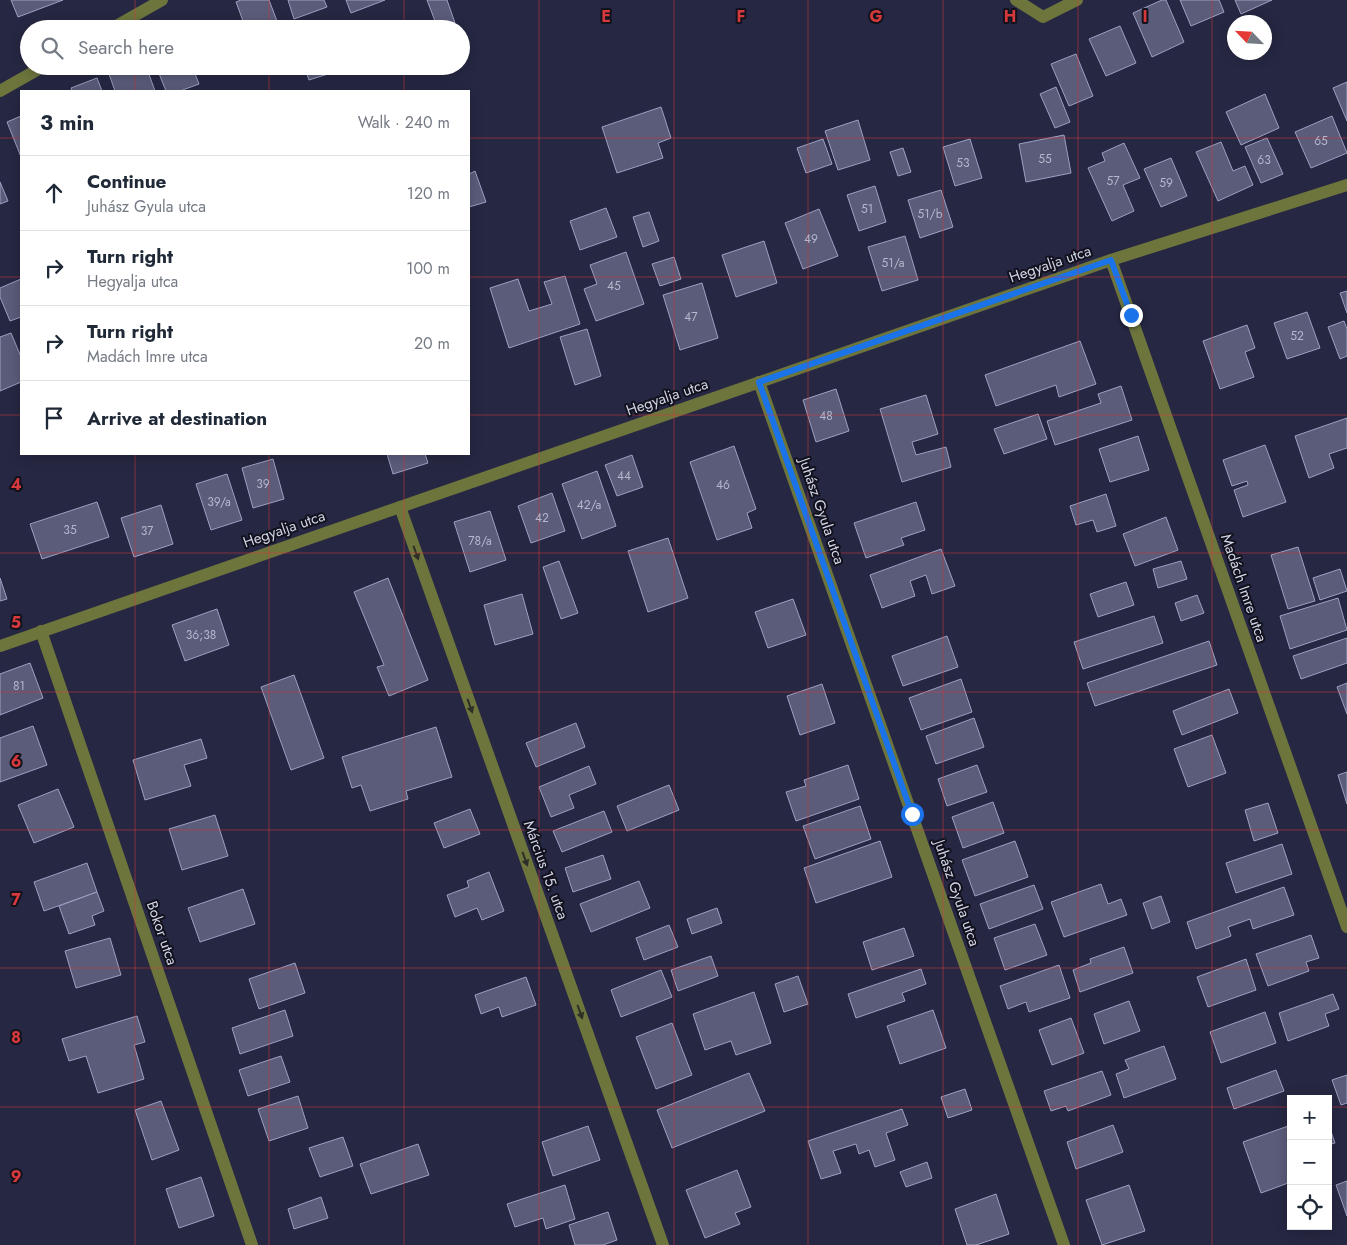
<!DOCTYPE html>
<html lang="en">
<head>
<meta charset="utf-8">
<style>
	:root { --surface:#fff; --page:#f2f2f3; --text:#1f2937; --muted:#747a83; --line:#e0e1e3 }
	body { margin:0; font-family:Jost,sans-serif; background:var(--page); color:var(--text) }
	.controls { position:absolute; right:15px; bottom:15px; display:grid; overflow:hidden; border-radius:0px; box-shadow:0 2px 12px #0003 }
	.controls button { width:45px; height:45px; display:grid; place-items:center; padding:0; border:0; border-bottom:1px solid var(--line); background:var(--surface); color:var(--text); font:25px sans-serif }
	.compass { position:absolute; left:1227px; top:15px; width:45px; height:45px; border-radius:50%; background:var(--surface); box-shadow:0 2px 12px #0003; rotate:295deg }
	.stop { position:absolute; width:15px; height:15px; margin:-11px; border:4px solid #1a73e8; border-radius:50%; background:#fff }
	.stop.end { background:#1a73e8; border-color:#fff; box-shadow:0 1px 5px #0008 }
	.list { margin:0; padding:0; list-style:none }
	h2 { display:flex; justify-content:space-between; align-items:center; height:65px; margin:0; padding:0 20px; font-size:21px }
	h2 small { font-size:16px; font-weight:400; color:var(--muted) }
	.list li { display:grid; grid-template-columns:32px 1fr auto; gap:15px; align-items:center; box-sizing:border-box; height:75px; padding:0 20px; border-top:1px solid var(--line) }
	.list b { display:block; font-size:19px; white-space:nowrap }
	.list p { margin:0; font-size:16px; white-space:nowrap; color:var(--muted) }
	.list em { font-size:16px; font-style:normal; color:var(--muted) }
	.icon { flex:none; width:28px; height:28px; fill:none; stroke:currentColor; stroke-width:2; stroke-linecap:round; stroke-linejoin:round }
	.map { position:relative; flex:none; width:1347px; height:1245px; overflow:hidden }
	.search { position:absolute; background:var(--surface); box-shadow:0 2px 12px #0003; left:20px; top:20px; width:450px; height:55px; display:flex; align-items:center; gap:12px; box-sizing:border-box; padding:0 18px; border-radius:28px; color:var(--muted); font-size:19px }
	.panel { position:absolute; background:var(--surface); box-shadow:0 2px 12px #0003; left:20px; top:90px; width:450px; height:365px; border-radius:0px }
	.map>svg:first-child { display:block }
	.building { fill:#5a5c7a; stroke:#9da0c2 }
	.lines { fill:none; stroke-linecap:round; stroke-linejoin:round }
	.minor { stroke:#6d753d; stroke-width:12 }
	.oneway { fill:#2d3027 }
	.route { stroke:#1a73e8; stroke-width:6 }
	.grid { fill:none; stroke:#d6393b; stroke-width:1; stroke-opacity:0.55 }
	.labels { text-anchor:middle; stroke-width:4; stroke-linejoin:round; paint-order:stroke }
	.number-label { font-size:12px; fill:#b5b7cc }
	.street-label { font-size:15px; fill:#d3d5e7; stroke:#11121d }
	.grid-label { font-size:16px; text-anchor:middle; font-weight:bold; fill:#d6393b; stroke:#11121d; stroke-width:4; stroke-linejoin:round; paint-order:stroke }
</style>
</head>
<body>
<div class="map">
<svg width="1347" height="1245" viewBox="0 0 1347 1245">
	<rect width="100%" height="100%" fill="#262742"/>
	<!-- building -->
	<g class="building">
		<path d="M11,0h52l-45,17z"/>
		<path d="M241,0h28l11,29h-34l-10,-27z"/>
		<path d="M288,0h36l3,7 -33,12z"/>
		<path d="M346,0h39l-34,13z"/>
		<path d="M427,0h20l8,23 -17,6z"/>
		<path d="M1162,0h4l18,42 -32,15 -19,-44z"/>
		<path d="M1180,0h39l5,12 -33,14z"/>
		<path d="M1235,0h37l-31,14z"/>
		<path d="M233,21l2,8h-24z"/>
		<path d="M1120,26l16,37 -30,13 -17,-37z"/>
		<path d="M1076,54l17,42 -24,10 -18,-42z"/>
		<path d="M131,66h15l9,25h-40l-6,-17z"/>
		<path d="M156,66h36l7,18 -19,7h-14z"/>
		<path d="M215,66h26l-23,8z"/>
		<path d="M304,66h22l2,8 -19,6z"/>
		<path d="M97,78l5,13h-30l-1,-3z"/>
		<path d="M1347,82v39l-14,-33z"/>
		<path d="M1056,87l14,35 -15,6 -15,-34z"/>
		<path d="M1265,94l14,34 -38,17 -15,-33z"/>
		<path d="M661,107l10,31 -13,5 5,15 -46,15 -15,-46z"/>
		<path d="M21,116v41l-14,-35z"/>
		<path d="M1332,116l15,37 -36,15 -16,-36z"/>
		<path d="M858,120l12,40 -32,10 -13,-39z"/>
		<path d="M1064,135l7,38 -45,9 -7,-38z"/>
		<path d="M1267,138l16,36 -22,9 -16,-36z"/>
		<path d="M823,139l9,25 -26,9 -9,-25z"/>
		<path d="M970,139l12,39 -27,8 -12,-39z"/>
		<path d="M1221,142l12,29 12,-5 8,19 -35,16 -22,-49z"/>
		<path d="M1124,143l16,35 -17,7 11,26 -22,10 -24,-53 17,-7 -3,-8z"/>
		<path d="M903,148l8,24 -13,4 -8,-24z"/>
		<path d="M1171,158l16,38 -26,11 -17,-38z"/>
		<path d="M475,171l11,31 -17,5v-33z"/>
		<path d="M0,182l8,19 -8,3z"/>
		<path d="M875,186l11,36 -27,9 -12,-36z"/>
		<path d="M941,190l12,37 -33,11 -12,-38z"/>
		<path d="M606,208l11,29 -37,13 -10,-29z"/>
		<path d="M819,209l19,47 -35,13 -18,-46z"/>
		<path d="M649,212l10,29 -16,6 -10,-30z"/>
		<path d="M905,236l13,44 -36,11 -14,-44z"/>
		<path d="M764,241l13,42 -41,14 -14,-42z"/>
		<path d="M626,252l18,52 -48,17 -12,-32 13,-5 -7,-19z"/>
		<path d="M674,257l7,22 -21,7 -8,-22z"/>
		<path d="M565,276l15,48 -71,24 -19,-60 28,-9 11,32 23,-7 -8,-22z"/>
		<path d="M21,279v38l-11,4 -10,-24v-9z"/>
		<path d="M702,283l16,55 -38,12 -17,-55z"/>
		<path d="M1347,291v22l-7,-20z"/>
		<path d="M1307,312l13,36 -33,11 -13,-36z"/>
		<path d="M1344,321l3,8v27l-7,3 -12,-32z"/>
		<path d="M1247,325l8,23 -10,4 9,25 -34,12 -17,-48z"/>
		<path d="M587,329l14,47 -26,9 -15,-48z"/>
		<path d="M11,333l10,24v25l-21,9v-54z"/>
		<path d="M1080,341l16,43 -37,13 -3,-12 -60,21 -11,-31z"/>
		<path d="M1121,386l11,34 -77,25 -8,-24 54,-18 -3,-9z"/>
		<path d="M836,389l13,42 -33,11 -13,-42z"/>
		<path d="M926,395l12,39 -26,8 4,13 30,-8 5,20 -49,15 -22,-73z"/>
		<path d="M1038,414l9,25 -43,15 -10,-25z"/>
		<path d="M1347,418v30l-18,6 5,14 -25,10 -14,-42z"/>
		<path d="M1138,436l11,34 -39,12 -11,-33z"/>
		<path d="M1265,445l21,57 -43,15 -9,-27 14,-5 -1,-4 -15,5 -9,-26z"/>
		<path d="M734,446l22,63 -9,4 5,15 -35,12 -27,-78z"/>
		<path d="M387,454h38l3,9 -35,11z"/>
		<path d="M632,455l11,32 -26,9 -12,-31z"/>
		<path d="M273,459l11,40 -31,9 -11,-40z"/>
		<path d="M597,471l19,55 -34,13 -20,-55z"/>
		<path d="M227,474l15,46 -31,10 -15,-46z"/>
		<path d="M552,493l13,38 -34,12 -13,-37z"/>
		<path d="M1106,494l10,32 -19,6 -4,-12 -17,5 -6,-19z"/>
		<path d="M97,502l12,35 -67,22 -12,-35z"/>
		<path d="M916,502l9,28 -24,8 3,7 -38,13 -12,-35z"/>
		<path d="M161,505l12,39 -39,13 -13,-39z"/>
		<path d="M490,511l16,49 -36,12 -16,-50z"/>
		<path d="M1166,517l12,33 -43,16 -12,-32z"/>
		<path d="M668,538l20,60 -40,14 -20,-61z"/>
		<path d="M1298,547l17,54 -27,8 -17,-54z"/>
		<path d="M941,549l14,37 -23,8 -6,-19 -16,6 5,15 -33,12 -12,-33z"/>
		<path d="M559,561l19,52 -17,6 -18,-52z"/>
		<path d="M1181,561l6,18 -29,9 -5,-19z"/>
		<path d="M1340,569l7,22 -27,9 -7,-22z"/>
		<path d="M0,578l7,21 -7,2z"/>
		<path d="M388,578l40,102 -39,16 -12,-29 7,-2 -30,-73z"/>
		<path d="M1126,582l8,23 -36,12 -8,-23z"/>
		<path d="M522,594l11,40 -38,11 -11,-40z"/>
		<path d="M1197,595l7,18 -23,8 -6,-18z"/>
		<path d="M1338,598l9,32 -57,19 -10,-33z"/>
		<path d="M793,599l13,36 -38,13 -13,-36z"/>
		<path d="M217,609l12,36 -44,16 -13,-36z"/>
		<path d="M1154,616l9,27 -80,26 -9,-27z"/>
		<path d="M947,636l11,31 -55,19 -11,-30z"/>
		<path d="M1347,638v25l-46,16 -8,-23z"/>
		<path d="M1209,641l8,24 -122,41 -8,-23z"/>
		<path d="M30,663l13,35 -43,17v-41z"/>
		<path d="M294,675l30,83 -33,12 -30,-83z"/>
		<path d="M961,679l11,33 -51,18 -12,-32z"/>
		<path d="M1347,683v31l-10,-27z"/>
		<path d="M822,684l13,39 -35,12 -13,-39z"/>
		<path d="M1229,689l9,24 -56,22 -9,-24z"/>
		<path d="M974,718l10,29 -48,17 -10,-28z"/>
		<path d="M576,723l9,24 -49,20 -10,-24z"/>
		<path d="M33,726l14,39 -47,17v-44z"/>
		<path d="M436,727l16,50 -46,14 2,8 -38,12 -9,-26 -9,3 -10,-31z"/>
		<path d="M1212,735l14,38 -38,14 -14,-38z"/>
		<path d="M201,739l6,19 -23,7 7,21 -46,14 -12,-40z"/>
		<path d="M848,765l11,34 -63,22 -10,-29 20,-6 -2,-6z"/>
		<path d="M977,765l10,27 -40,14 -9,-27z"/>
		<path d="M589,766l7,18 -27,11 5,13 -23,9 -12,-30z"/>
		<path d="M1347,772v32l-9,-29z"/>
		<path d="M669,785l10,25 -52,21 -10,-25z"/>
		<path d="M58,789l16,38 -40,16 -16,-38z"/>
		<path d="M993,802l11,31 -41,15 -11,-31z"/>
		<path d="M1268,803l10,30 -24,8 -9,-31z"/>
		<path d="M860,806l11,33 -56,20 -12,-33z"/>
		<path d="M470,809l10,25 -36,14 -10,-25z"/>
		<path d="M604,811l8,21 -50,20 -9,-21z"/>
		<path d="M215,815l13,41 -46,14 -13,-41z"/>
		<path d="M880,841l12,36 -76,26 -12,-35z"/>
		<path d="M1015,841l13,36 -53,19 -13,-36z"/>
		<path d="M1282,844l10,30 -56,19 -10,-30z"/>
		<path d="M603,855l8,24 -38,13 -8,-24z"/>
		<path d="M87,863l10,29 -53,19 -10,-29z"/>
		<path d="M489,872l15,39 -22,9 -5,-12 -22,9 -8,-22 22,-8 -2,-6z"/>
		<path d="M639,881l11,27 -59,24 -11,-28z"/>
		<path d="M1101,884l7,20 13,-5 6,16 -63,22 -13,-35z"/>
		<path d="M1034,885l9,24 -54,20 -9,-25z"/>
		<path d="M1284,887l10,28 -41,14 -3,-10 -22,8 3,9 -35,13 -9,-27z"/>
		<path d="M243,889l12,35 -55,18 -12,-34z"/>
		<path d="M97,892l7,19 -12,5 3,9 -26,9 -10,-28z"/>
		<path d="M1161,896l9,26 -18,7 -9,-26z"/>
		<path d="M717,908l5,15 -30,11 -5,-15z"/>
		<path d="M1035,924l12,31 -42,15 -11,-32z"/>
		<path d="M669,925l9,22 -34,13 -8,-22z"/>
		<path d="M904,928l10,28 -42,14 -9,-28z"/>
		<path d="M1311,935l8,23 -13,4 3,9 -41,15 -12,-32z"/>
		<path d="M110,938l11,37 -45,13 -11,-37z"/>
		<path d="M1124,947l9,26 -53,19 -7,-22 18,-7 -1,-4z"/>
		<path d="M711,956l7,20 -40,15 -7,-21z"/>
		<path d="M1246,959l10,31 -48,17 -11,-30z"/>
		<path d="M295,963l10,30 -46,16 -10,-30z"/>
		<path d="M1059,965l11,33 -41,14 -3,-10 -18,7 -8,-23z"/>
		<path d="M921,969l5,15 -24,9 3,8 -49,17 -8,-24z"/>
		<path d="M661,970l11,27 -51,20 -10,-27z"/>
		<path d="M798,976l10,28 -24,8 -9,-28z"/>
		<path d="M526,977l10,28 -34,12 -3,-10 -18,7 -6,-19z"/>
		<path d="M754,992l17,51 -35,12 -5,-14 -26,9 -12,-36z"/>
		<path d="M1333,994l6,15 -14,5 4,12 -41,15 -9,-28z"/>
		<path d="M1129,1001l11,30 -36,13 -10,-30z"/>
		<path d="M285,1010l8,26 -53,18 -8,-26z"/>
		<path d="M933,1010l13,38 -46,16 -13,-38z"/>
		<path d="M1265,1012l11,31 -55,20 -11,-31z"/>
		<path d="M137,1016l8,26 -11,3 10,34 -46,14 -12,-37 -17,5 -7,-22z"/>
		<path d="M1071,1018l13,35 -32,12 -13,-35z"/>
		<path d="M672,1023l20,52 -36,14 -20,-52z"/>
		<path d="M1164,1046l12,33 -52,19 -8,-24 13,-5 -4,-9z"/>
		<path d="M281,1056l9,26 -42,14 -9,-26z"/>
		<path d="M1276,1070l8,21 -50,18 -7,-21z"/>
		<path d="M1102,1071l9,24 -43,16 -2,-5 -15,5 -7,-20z"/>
		<path d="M749,1073l16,38 -93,37 -15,-38z"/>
		<path d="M1347,1075v28l-6,2 -9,-25z"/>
		<path d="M965,1089l7,21 -24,8 -7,-21z"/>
		<path d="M298,1096l10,32 -39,13 -11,-32z"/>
		<path d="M161,1101l18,49 -27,10 -17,-50z"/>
		<path d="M902,1109l6,16 -22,8 9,27 -20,7 -6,-17 -10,4 -3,-10 -23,7 8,22 -20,6 -13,-38z"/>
		<path d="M1328,1123l7,20 -7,2z"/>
		<path d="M1113,1125l10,27 -47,17 -9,-27z"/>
		<path d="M1291,1125v57l-30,11 -18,-51z"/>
		<path d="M588,1126l12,34 -47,16 -11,-34z"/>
		<path d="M343,1137l10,29 -33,11 -11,-29z"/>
		<path d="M418,1144l11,31 -58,19 -11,-30z"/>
		<path d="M927,1162l5,16 -26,9 -6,-15z"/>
		<path d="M737,1170l14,37 -16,6 5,11 -35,14 -19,-48z"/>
		<path d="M201,1177l13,39 -35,12 -13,-39z"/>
		<path d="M1347,1181v35l-11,-31z"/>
		<path d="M565,1185l10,34 -29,10 -3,-11 -28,9 -8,-23z"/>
		<path d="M1129,1185l16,46 -43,14 -16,-45z"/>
		<path d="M996,1194l13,40 -33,11h-9l-12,-36z"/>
		<path d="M321,1197l7,21 -34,11 -6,-20z"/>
		<path d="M608,1212l9,28 -14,5h-28l-6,-20z"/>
	</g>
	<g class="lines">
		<!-- minor -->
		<g class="minor">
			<path d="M1016,0l27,17 34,-17"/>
			<path d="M111,29l51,-29"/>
			<path d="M0,91l44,-25"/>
			<path d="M1111,260l236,667"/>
			<path d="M759,382l305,863"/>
			<path d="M400,507l263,738"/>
			<path d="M41,631l211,614"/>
			<path d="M0,646l1111,-386 236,-75"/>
		</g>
	</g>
	<!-- one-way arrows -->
	<defs><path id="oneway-solid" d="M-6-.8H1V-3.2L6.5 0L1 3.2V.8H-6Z" transform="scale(1.25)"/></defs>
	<g class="oneway">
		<use href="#oneway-solid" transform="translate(416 553) rotate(70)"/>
		<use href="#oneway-solid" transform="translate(470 706) rotate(70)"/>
		<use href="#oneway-solid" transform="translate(525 859) rotate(70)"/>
		<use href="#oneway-solid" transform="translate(580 1012) rotate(70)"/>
	</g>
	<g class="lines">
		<!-- route -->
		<path class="route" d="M912,814l-153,-432 352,-122 20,55"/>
	</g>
	<!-- grid -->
	<path class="grid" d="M135,0v29M269,0v29M404,0v29M539,0v1245M674,0v1245M808,0v1245M943,0v1245M1078,0v1245M1212,0v1245M135,66v25M269,66v25M404,66v25M0,138h21M469,138h878M0,277h21M469,277h878M0,415h21M469,415h878M135,454v791M269,454v791M404,454v791M0,553h1347M0,692h1347M0,830h1347M0,968h1347M0,1107h1291M1328,1107h19"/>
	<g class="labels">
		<!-- number labels -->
		<g class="number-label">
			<text x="1321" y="145">65</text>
			<text x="1045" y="163">55</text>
			<text x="1264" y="164">63</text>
			<text x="963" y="167">53</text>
			<text x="1113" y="185">57</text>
			<text x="1166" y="187">59</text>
			<text x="867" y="213">51</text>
			<text x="930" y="218">51/b</text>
			<text x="811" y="243">49</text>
			<text x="893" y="267">51/a</text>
			<text x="614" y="290">45</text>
			<text x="691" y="321">47</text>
			<text x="1297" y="340">52</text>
			<text x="826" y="420">48</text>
			<text x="624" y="480">44</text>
			<text x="263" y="488">39</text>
			<text x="723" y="489">46</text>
			<text x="219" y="506">39/a</text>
			<text x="589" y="509">42/a</text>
			<text x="542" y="522">42</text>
			<text x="70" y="534">35</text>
			<text x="147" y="535">37</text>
			<text x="480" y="545">78/a</text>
			<text x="201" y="639">36;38</text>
			<text x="19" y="690">81</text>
		</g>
		<!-- street labels -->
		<g class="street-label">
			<text transform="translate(1050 264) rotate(-19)" y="5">Hegyalja utca</text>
			<text transform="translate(667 397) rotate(-19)" y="5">Hegyalja utca</text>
			<text transform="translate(822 511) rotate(71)" y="5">Juhász Gyula utca</text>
			<text transform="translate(284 529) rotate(-19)" y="5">Hegyalja utca</text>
			<text transform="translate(1244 588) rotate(71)" y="5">Madách Imre utca</text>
			<text transform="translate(546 870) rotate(70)" y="5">Március 15. utca</text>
			<text transform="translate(957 893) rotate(71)" y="5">Juhász Gyula utca</text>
			<text transform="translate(162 933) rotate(71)" y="5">Bokor utca</text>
		</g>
	</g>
	<g class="grid-label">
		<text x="606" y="22">E</text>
		<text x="741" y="22">F</text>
		<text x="876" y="22">G</text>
		<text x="1010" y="22">H</text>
		<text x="1145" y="22">I</text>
		<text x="16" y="490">4</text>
		<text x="16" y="628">5</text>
		<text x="16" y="767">6</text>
		<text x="16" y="905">7</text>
		<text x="16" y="1043">8</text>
		<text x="16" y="1182">9</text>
	</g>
</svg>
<div class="controls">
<button>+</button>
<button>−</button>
<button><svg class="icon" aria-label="locate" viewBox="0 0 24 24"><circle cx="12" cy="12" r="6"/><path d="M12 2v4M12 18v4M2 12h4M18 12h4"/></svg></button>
</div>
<svg class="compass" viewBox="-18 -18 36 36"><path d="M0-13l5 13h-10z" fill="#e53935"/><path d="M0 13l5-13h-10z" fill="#747a83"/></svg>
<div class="stop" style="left:912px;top:814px"></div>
<div class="stop end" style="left:1131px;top:315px"></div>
<div class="search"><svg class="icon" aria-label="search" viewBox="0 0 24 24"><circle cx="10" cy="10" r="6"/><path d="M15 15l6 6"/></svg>Search here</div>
<section class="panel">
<h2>3 min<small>Walk · 240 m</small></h2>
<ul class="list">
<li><svg class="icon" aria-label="ahead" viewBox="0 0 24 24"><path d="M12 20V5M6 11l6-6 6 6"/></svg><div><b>Continue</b><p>Juhász Gyula utca</p></div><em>120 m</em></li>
<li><svg class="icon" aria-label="right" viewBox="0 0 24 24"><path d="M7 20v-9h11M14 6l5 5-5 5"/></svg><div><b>Turn right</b><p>Hegyalja utca</p></div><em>100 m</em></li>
<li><svg class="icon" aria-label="right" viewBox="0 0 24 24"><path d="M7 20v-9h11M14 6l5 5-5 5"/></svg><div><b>Turn right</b><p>Madách Imre utca</p></div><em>20 m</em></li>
<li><svg class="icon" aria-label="arrive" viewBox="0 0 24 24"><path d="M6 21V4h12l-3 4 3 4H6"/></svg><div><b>Arrive at destination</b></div></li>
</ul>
</section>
</div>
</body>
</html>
